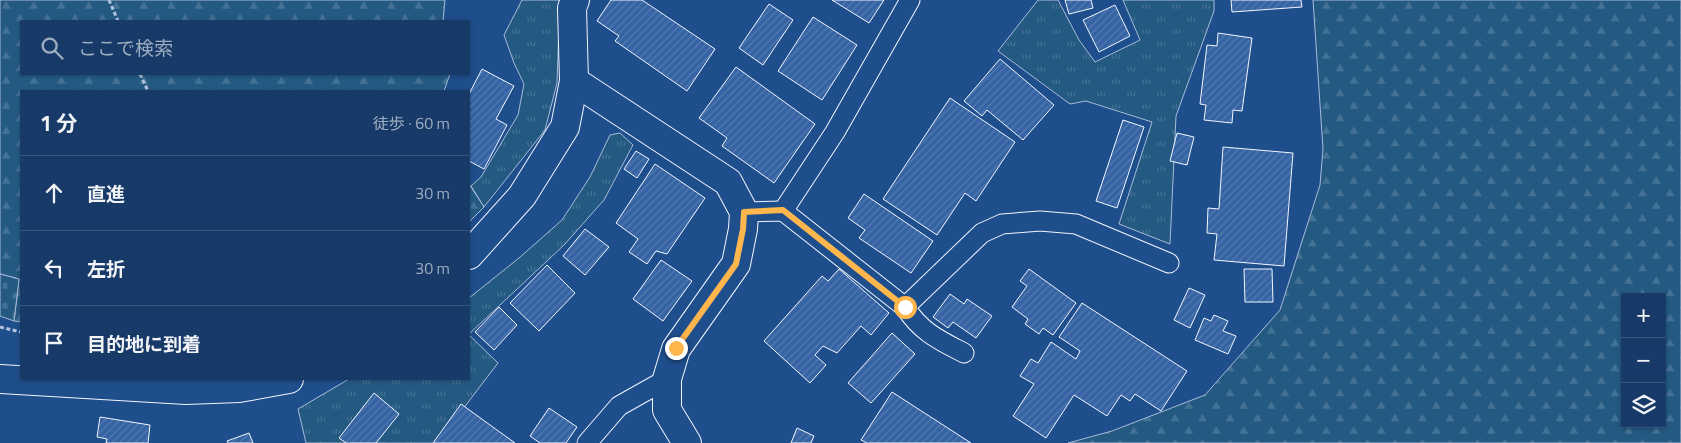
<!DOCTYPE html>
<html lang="ja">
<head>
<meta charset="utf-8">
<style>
	:root { --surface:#173a69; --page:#244571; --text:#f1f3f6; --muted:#9eadc0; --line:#36547d }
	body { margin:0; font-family:"Titillium Web","Noto Sans JP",sans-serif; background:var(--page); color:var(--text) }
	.controls { position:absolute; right:15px; bottom:15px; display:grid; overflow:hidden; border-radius:0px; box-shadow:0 1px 4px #0004 }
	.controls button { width:45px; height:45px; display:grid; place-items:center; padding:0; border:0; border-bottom:1px solid var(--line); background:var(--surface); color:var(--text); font:25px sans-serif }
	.stop { position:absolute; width:15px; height:15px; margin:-11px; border:4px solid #ffb74d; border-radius:50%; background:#fff }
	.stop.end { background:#ffb74d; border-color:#fff; box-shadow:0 1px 5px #0008 }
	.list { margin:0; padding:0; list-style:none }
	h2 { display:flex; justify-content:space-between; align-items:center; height:65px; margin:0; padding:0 20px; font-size:21px }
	h2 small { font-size:16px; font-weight:400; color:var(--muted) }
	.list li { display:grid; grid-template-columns:32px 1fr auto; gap:15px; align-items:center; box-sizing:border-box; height:75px; padding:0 20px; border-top:1px solid var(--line) }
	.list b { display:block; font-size:19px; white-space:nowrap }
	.list em { font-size:16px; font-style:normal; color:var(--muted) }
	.icon { flex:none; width:28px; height:28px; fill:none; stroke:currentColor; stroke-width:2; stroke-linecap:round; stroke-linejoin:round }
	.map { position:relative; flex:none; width:1681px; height:443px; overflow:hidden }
	.search { position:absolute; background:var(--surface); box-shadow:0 1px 4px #0004; left:20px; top:20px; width:450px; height:55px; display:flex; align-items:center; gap:12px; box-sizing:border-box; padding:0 18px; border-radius:0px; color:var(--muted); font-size:19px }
	.panel { position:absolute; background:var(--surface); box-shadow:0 1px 4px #0004; left:20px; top:90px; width:450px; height:290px; border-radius:0px }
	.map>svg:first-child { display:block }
	.grass { fill:url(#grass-tufts); stroke:#a8bbd7 }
	.forest { fill:url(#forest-firs); stroke:#a8bbd7; fill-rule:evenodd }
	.cemetery { fill:url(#cemetery-stones); stroke:#a8bbd7 }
	.building { fill:url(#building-hatch); stroke:#f2f6ff }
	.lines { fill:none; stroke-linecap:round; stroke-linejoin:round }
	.lane-casing { stroke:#f2f6ff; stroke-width:21 }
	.street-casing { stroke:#f2f6ff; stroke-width:30 }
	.path { stroke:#b3c4dc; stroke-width:3; stroke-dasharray:4 2.5; stroke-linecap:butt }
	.lane { stroke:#1f4e8c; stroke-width:19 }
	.street { stroke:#1f4e8c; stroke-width:28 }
	.route { stroke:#ffb74d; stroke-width:6 }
</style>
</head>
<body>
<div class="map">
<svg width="1681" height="443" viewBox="0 0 1681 443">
	<defs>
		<pattern id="grass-tufts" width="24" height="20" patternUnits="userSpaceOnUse" patternTransform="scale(1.25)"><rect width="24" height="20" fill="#245a82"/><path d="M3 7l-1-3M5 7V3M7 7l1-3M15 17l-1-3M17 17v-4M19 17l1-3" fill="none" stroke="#447295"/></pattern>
		<pattern id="forest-firs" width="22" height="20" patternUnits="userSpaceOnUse" patternTransform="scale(1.25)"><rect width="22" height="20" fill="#245a82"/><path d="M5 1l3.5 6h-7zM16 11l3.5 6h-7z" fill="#447295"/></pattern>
		<pattern id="cemetery-stones" width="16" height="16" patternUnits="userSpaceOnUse" patternTransform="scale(1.25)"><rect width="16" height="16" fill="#245a82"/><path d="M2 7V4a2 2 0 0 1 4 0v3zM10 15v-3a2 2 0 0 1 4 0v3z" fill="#447295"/></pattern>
		<pattern id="building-hatch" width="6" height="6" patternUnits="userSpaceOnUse" patternTransform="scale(1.25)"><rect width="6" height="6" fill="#3563a3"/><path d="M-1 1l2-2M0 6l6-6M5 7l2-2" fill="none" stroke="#537ab1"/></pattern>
	</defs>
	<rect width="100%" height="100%" fill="#1f4e8c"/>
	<!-- grass -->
	<g class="grass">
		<path d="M522,0h38l-3,83 -12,47 -61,77 -13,-21 10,-9 37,-62 6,-31 -10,-21 -10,-28z"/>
		<path d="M1038,0h20l21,40 16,22 45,-22 -17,-40h91v11l-38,105 -6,128 -51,-20 33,-102 -66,-21 -16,3 -72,-53z"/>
		<path d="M620,133l13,12 -29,55 -40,45 -95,89v-36l50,-40 43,-38 28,-43 20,-42z"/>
		<path d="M469,335l29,28 -61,80h-131l-8,-34 51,-30h120z"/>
	</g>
	<!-- forest -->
	<g class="forest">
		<path d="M0,0h445l-2,21h-422v53h429l-6,17h-423v231l-7,-1 5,-42 -19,-5z"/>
		<path d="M1313,0h368v443h-613l44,-12 93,-36 75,-85 40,-125 3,-36zM1625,297h37v127h-37z"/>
		<path d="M469,184l15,23 -15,15z"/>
	</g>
	<!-- cemetery -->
	<path class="cemetery" d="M0,274l19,5 -5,42 -14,-5z"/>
	<!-- building -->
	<g class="building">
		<path d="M611,0h31l73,49 -28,42 -72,-50 4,-5 -22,-15z"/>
		<path d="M832,0h52l-15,23z"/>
		<path d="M1065,0h26l2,8 -24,6z"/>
		<path d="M1231,0h70l1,7 -70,5z"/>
		<path d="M769,4l24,16 -30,45 -24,-17z"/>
		<path d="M1115,5l15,31 -31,16 -16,-32z"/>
		<path d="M813,17l44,28 -35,55 -44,-29z"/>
		<path d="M1218,33l34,5 -10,73 -9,-1 -1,13 -28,-3 2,-15 -6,-1 7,-59 10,1z"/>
		<path d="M1000,59l54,46 -31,35 -36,-30 -5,6 -18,-15z"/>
		<path d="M736,67l79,57 -41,59 -52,-37 5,-8 -28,-20z"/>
		<path d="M482,69l32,17 -18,33 11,6 -23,44 -15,-8v-67z"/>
		<path d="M950,98l65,44 -39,59 -11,-8 -28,42 -54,-36z"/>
		<path d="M1123,120l21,7 -27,81 -21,-7z"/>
		<path d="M1177,133l17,4 -7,28 -17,-4z"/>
		<path d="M1223,147l70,6 -9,113 -70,-6 3,-26 -10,-1 1,-25 11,1z"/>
		<path d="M636,151l13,8 -12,19 -13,-9z"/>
		<path d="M655,164l50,34 -38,56 -11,-3 -9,13 -18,-12 9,-13 -22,-16z"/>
		<path d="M864,194l69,47 -22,32 -52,-35 6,-8 -17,-12z"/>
		<path d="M585,229l24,18 -24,28 -22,-19z"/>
		<path d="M661,260l31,21 -29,40 -30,-22z"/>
		<path d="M547,265l28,28 -36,38 -29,-28z"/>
		<path d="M839,269l50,44 -18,22 -10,-9 -24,27 -14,-7 -8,9 11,10 -16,18 -46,-42 58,-65 6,5z"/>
		<path d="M1029,269l47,34 -23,32 -10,-7 -4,6 -14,-10 3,-5 -16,-12 15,-21 -7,-5z"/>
		<path d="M1244,269h28l1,33h-28z"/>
		<path d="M1189,288l16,7 -15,33 -16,-8z"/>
		<path d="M950,294l14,10 3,-5 25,17 -16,22 -23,-16 -5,6 -15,-11z"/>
		<path d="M1082,303l105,68 -26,40 -26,-17 -5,7 -9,-6 -14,21 -33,-21 -28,43 -33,-22 21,-32 -14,-8 11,-17 7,4 13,-21 25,17 4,-8 -21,-14z"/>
		<path d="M499,307l18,18 -23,25 -19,-18z"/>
		<path d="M1214,315l14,6 -5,10 13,5 -8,18 -33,-14 9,-22 7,3z"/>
		<path d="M892,333l23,21 -44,49 -23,-20z"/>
		<path d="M892,392l79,51h-104l-6,-3z"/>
		<path d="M374,393l25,21 -23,29h-30l-7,-5z"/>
		<path d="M461,404l54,39h-82z"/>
		<path d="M549,408l28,19 -11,16h-26l-10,-7z"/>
		<path d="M100,417l50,8 -2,18h-42l1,-4 -10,-2z"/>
		<path d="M797,428l17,8 -3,7h-20z"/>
		<path d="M249,433l4,10h-25l-1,-2z"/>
	</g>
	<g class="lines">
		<!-- lane casing -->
		<g class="lane-casing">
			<g id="lane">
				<path d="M783,211l52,-79 75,-132"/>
				<path d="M744,212l39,-1 122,96c16,25 34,33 59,46"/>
				<path d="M905,307l77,-74 20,-9 38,-3 36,3 93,39"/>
				<path d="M587,443l32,-37 48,-27"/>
			</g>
		</g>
		<!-- street casing -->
		<g class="street-casing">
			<g id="street">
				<path d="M574,81l154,101 16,30 -1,17 -7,35 -60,85 -9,30v31l20,33"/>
				<path d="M469,255l53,-59 43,-69 9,-46 -2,-73 3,-8"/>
				<path d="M0,379l186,11 53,-2 50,-9"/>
			</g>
		</g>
		<!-- path -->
		<g class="path">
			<path d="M109,0l9,21"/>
			<path d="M140,74l8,17"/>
			<path d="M0,327l21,5"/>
		</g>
		<!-- lane -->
		<use href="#lane" class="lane"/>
		<!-- street -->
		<use href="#street" class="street"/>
	</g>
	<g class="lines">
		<!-- route -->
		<path class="route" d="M676,348l60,-84 7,-35 1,-17 39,-2 122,97"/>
	</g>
</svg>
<div class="controls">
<button>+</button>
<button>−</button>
<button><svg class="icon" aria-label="layers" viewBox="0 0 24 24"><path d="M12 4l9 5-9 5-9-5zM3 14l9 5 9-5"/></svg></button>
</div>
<div class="stop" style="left:905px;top:307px"></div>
<div class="stop end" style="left:676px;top:348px"></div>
<div class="search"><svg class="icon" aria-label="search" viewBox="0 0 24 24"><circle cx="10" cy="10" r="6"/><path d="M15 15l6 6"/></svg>ここで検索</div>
<section class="panel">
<h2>1 分<small>徒歩 · 60 m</small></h2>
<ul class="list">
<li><svg class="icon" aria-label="ahead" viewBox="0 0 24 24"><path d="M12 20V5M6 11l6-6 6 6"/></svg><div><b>直進</b></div><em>30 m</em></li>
<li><svg class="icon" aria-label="left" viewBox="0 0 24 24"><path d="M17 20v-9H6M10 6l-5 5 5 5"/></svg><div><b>左折</b></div><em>30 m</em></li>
<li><svg class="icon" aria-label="arrive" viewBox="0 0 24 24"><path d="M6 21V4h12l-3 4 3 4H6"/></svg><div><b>目的地に到着</b></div></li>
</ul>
</section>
</div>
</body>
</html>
